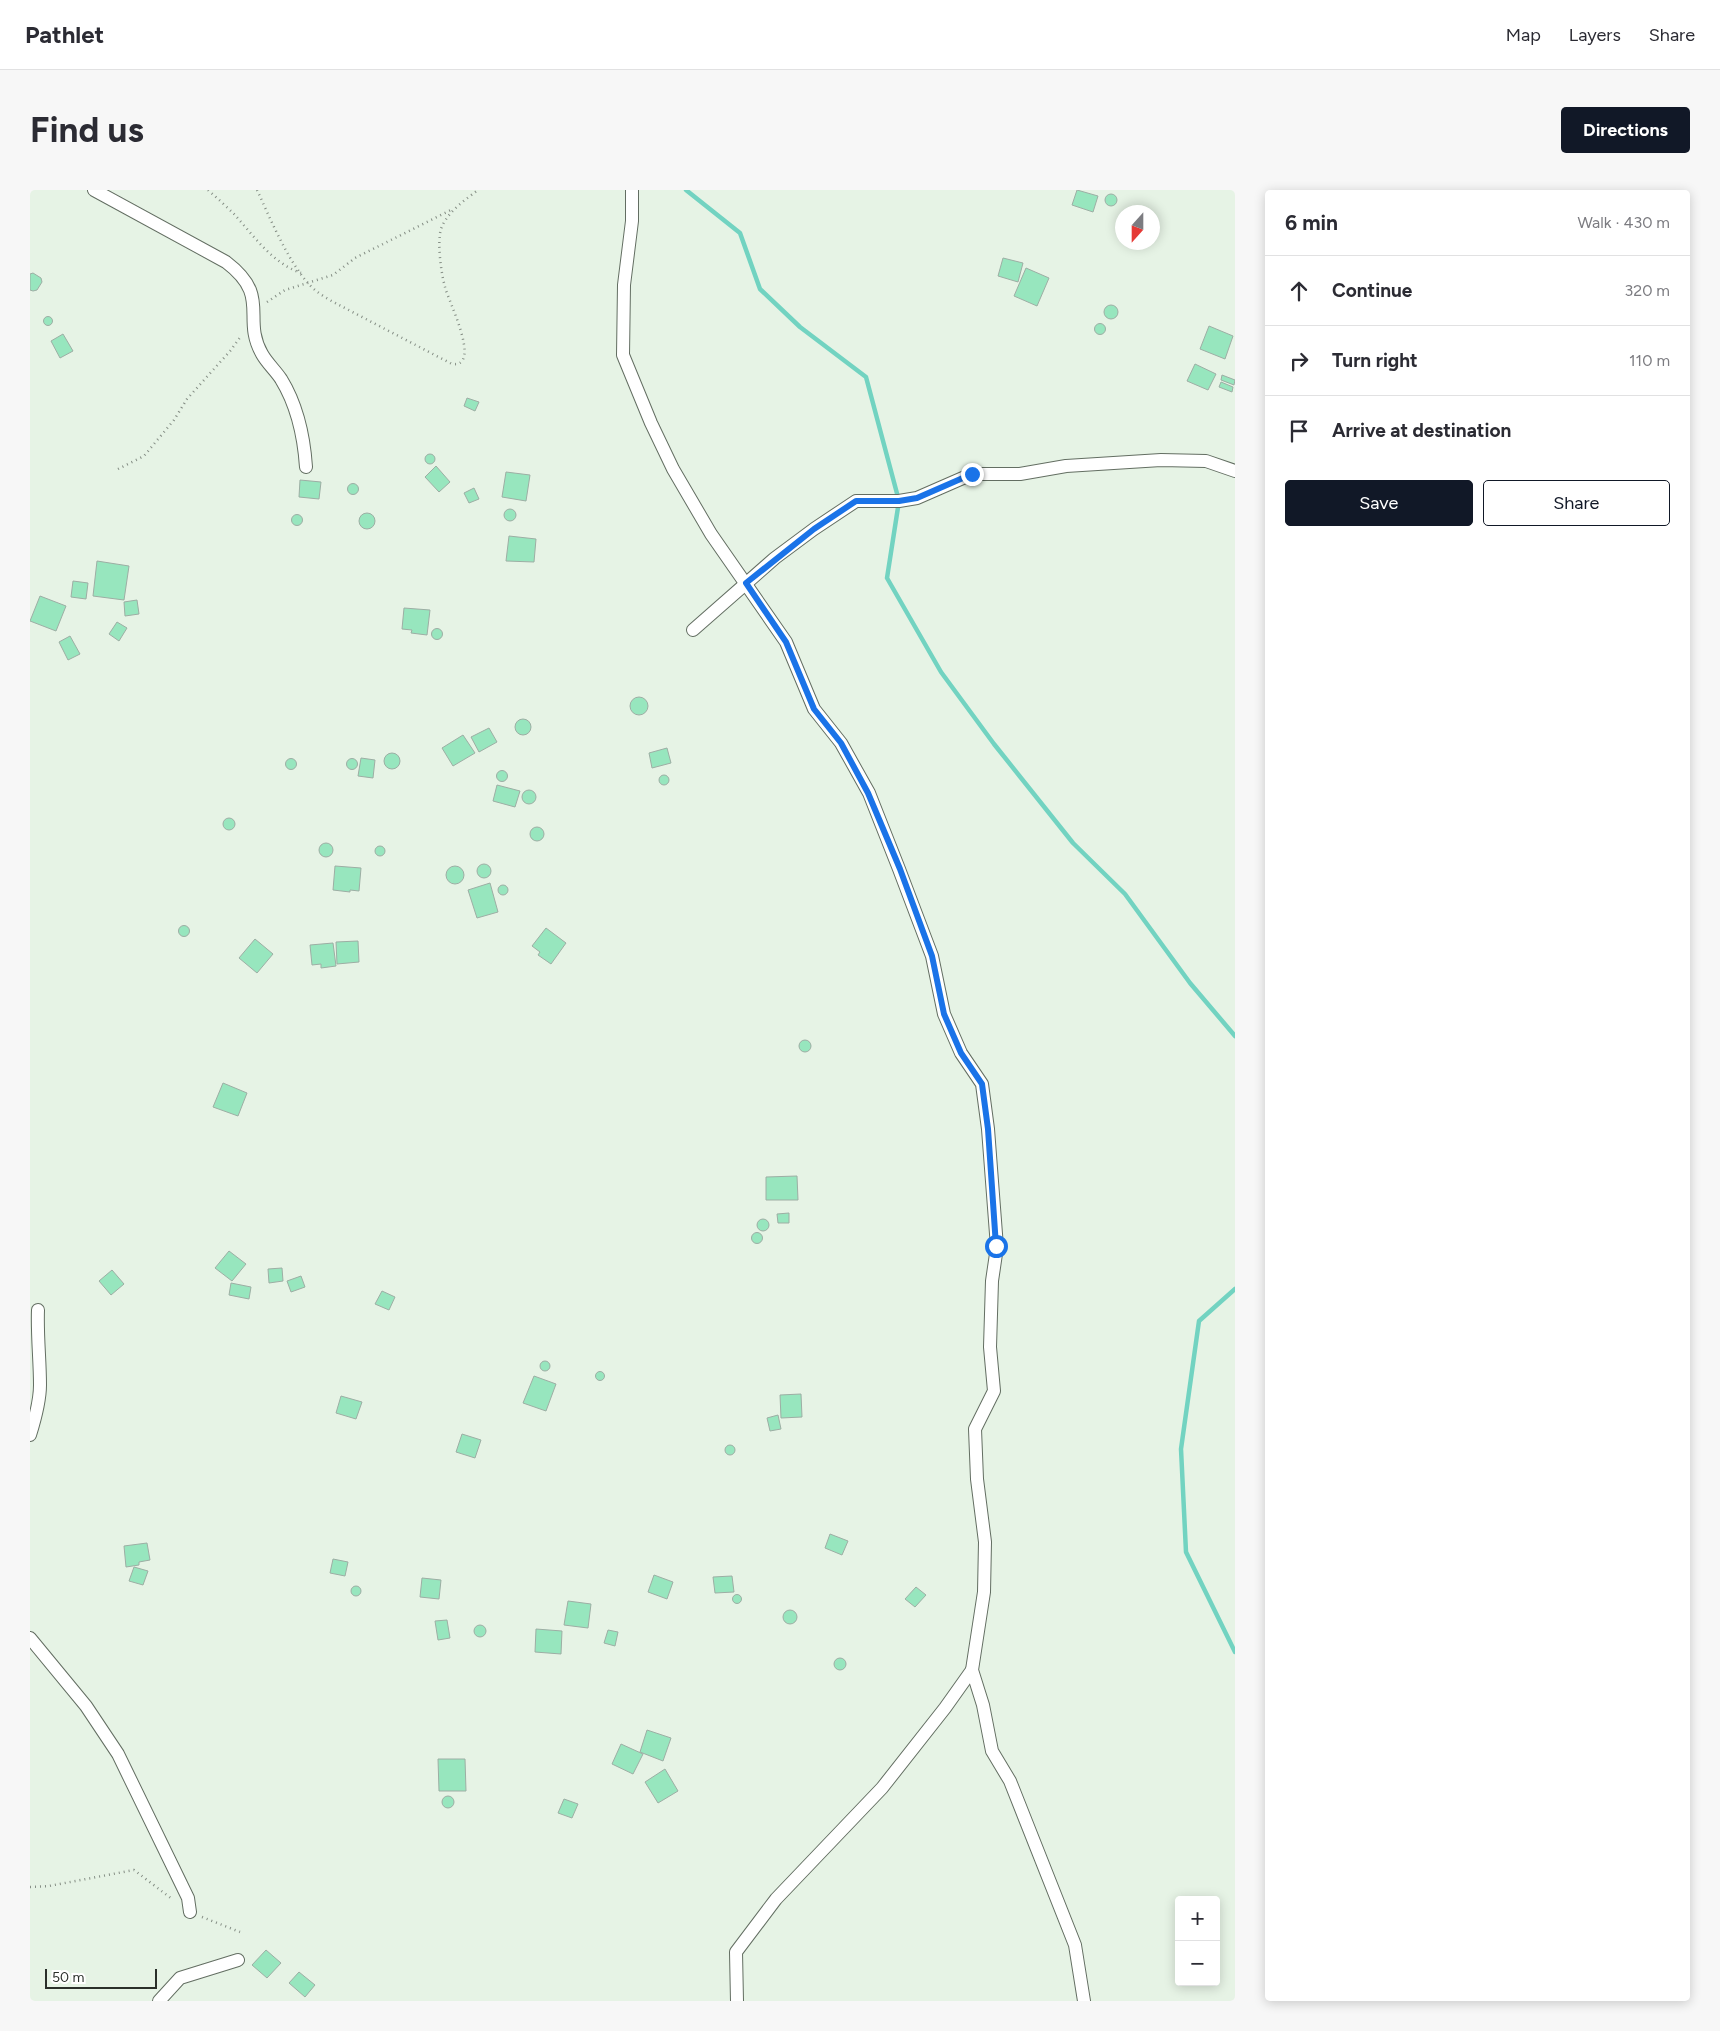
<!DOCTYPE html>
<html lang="en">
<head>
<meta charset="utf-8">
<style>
	:root { --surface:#fff; --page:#f7f7f7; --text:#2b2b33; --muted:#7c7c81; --line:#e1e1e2; --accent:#111827 }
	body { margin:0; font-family:Figtree,sans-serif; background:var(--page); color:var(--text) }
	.controls { position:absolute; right:15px; bottom:15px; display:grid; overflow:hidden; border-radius:5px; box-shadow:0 2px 12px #0003 }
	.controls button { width:45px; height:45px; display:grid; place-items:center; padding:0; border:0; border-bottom:1px solid var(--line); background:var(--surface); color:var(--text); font:25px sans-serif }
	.compass { position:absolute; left:1085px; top:15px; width:45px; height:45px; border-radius:50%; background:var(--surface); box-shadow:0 2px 12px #0003; rotate:201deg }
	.scale { position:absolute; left:15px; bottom:12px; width:112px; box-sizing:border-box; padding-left:5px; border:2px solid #2a2f2a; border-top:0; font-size:14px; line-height:18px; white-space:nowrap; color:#2a2f2a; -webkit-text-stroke:4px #fff; paint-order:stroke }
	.stop { position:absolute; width:15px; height:15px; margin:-11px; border:4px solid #1a73e8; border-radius:50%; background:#fff }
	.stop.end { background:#1a73e8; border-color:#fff; box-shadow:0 1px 5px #0008 }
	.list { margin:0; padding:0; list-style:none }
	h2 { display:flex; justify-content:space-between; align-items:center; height:65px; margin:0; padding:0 20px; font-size:21px }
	h2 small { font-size:16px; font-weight:400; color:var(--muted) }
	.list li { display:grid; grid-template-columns:32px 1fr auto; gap:15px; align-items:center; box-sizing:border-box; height:70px; padding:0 20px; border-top:1px solid var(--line) }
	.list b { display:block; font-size:19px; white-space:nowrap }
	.list em { font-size:16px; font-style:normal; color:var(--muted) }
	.actions { display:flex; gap:10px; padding:15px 20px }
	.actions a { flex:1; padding:11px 0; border:1px solid var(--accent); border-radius:5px; text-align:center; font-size:18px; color:var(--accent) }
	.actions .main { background:var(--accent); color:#fff }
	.icon { flex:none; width:28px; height:28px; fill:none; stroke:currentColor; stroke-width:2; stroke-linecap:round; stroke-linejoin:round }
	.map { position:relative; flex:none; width:1205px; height:1811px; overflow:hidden; border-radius:5px }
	header { display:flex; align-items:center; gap:30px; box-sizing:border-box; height:70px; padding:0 25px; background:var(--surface); border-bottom:1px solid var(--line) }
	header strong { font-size:24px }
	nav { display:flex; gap:28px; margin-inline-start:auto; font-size:18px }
	.intro { display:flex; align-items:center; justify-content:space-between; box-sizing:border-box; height:120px; padding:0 30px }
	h1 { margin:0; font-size:35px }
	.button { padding:12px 22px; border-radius:5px; background:var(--accent); color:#fff; font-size:18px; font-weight:700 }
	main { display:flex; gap:30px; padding:0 30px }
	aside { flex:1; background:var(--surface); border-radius:5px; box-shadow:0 2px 12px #0003 }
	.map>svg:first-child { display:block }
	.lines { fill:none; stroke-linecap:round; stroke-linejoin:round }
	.stream { stroke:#72d3c1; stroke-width:4.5 }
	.building { fill:#97e6be; stroke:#9daea4 }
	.street-casing { stroke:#636e62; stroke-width:14 }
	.path { stroke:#858e85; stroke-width:2.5; stroke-dasharray:1 4; stroke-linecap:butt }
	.street { stroke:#fff; stroke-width:12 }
	.route { stroke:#1a73e8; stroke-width:6 }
</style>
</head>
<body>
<header>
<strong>Pathlet</strong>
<nav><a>Map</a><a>Layers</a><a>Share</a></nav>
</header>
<div class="intro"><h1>Find us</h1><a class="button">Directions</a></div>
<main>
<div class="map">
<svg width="1205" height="1811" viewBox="0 0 1205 1811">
	<rect width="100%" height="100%" fill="#e6f3e5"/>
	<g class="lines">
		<!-- stream -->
		<g class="stream">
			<path d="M656,0l54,43 20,56 40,38 66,50 33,124 -12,77 54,94 53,72 79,99 52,51 65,89 45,53"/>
			<path d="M1205,1099l-36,32 -18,128 5,103 49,100"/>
		</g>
	</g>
	<!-- building -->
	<g class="building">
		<path d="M1047,0l21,6 -5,16 -21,-7z"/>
		<circle cx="1081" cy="10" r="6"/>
		<path d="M973,68l20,5 -5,19 -20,-6z"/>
		<path d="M996,78l23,10 -12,28 -23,-10z"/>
		<path d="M3,83l8,5 1,4 -5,8 -4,1 -3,-1v-16z"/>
		<circle cx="1081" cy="122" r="7"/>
		<circle cx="18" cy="131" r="4.5"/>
		<circle cx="1070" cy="139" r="5.5"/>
		<path d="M1179,136l24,10 -8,23 -25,-10z"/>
		<path d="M33,144l10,17 -13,7 -9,-17z"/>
		<path d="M1165,174l21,10 -8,16 -21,-9z"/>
		<path d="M1192,185l13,5 -1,5 -13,-5z"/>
		<path d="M1191,192l12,5 -1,5 -13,-5z"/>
		<path d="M437,208l12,4 -4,9 -11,-5z"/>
		<circle cx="400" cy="269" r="5"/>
		<path d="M406,276l14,16 -11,10 -14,-15z"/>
		<path d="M476,282l24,3 -4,26 -24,-4z"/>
		<path d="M270,290l21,2 -2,17 -20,-2z"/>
		<circle cx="323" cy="299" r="5.5"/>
		<path d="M444,298l5,11 -10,4 -5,-10z"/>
		<circle cx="480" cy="325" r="6"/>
		<circle cx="337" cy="331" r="8"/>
		<circle cx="267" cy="330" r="5.5"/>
		<path d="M479,346l27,3 -2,23 -28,-1z"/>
		<path d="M67,371l32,5 -5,34 -31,-4z"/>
		<path d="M43,391l15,2 -2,16 -15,-2z"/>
		<path d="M10,406l26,10 -10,25 -26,-10z"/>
		<path d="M107,410l2,14 -14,2 -1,-14z"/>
		<path d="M374,418l26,2 -3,25 -16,-2 1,-3 -10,-1z"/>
		<path d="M87,432l10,6 -8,13 -10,-7z"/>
		<circle cx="407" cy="444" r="5.5"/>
		<path d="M40,446l10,18 -12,6 -9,-18z"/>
		<circle cx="609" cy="516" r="9"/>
		<circle cx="493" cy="537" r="8"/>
		<path d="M459,538l8,14 -18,10 -8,-15z"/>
		<path d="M433,545l12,18 -22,13 -11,-18z"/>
		<path d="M637,558l4,15 -19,5 -3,-15z"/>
		<circle cx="362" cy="571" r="8"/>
		<path d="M331,568l14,2 -2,18 -15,-2z"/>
		<circle cx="261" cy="574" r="5.5"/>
		<circle cx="322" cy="574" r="5.5"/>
		<circle cx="472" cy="586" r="5.5"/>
		<circle cx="634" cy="590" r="5"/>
		<path d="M467,595l23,6 -5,16 -22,-6z"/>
		<circle cx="499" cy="607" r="7"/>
		<circle cx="199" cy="634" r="6"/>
		<circle cx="507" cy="644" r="7"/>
		<circle cx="296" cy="660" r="7"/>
		<circle cx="350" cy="661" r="5"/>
		<circle cx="454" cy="681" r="7"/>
		<path d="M305,676l26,2 -2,23 -9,-1v2l-17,-2z"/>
		<circle cx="425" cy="685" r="9"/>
		<path d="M460,693l8,29 -21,6 -9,-28z"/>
		<circle cx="473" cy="700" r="5"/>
		<circle cx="154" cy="741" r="5.5"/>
		<path d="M516,738l20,15 -15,21 -13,-9 2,-3 -8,-6z"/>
		<path d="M225,749l18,15 -16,19 -18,-15z"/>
		<path d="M328,751l1,21 -22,2 -1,-22z"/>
		<path d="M303,753l3,23 -15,2v-4l-9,1 -2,-20z"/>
		<circle cx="775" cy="856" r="6"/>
		<path d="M193,893l24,10 -9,23 -25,-9z"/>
		<path d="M767,986l1,24h-32v-23z"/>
		<path d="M759,1023v10h-11l-1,-9z"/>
		<circle cx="733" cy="1035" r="6"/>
		<circle cx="727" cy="1048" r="5.5"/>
		<path d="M199,1061l17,13 -14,17 -17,-13z"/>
		<path d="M252,1078l1,13 -14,2 -1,-14z"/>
		<path d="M82,1080l12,14 -13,11 -12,-14z"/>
		<path d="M271,1086l4,11 -14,5 -4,-11z"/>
		<path d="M201,1093l20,4 -2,12 -20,-4z"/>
		<path d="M352,1101l13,6 -6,13 -14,-6z"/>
		<circle cx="515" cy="1176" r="5"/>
		<circle cx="570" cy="1186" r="4.5"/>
		<path d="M504,1186l22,8 -10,27 -23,-8z"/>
		<path d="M771,1204l1,23 -21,1 -1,-23z"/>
		<path d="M311,1206l21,6 -6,17 -20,-6z"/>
		<path d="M748,1225l3,14 -11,2 -3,-13z"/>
		<path d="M432,1244l19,6 -6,18 -19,-6z"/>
		<circle cx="700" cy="1260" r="5"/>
		<path d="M800,1344l18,7 -6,14 -17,-7z"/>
		<path d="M117,1353l3,17 -11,2v3l-13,2 -2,-21z"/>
		<path d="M303,1369l15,3 -3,14 -15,-3z"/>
		<path d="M104,1377l14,4 -5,14 -14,-4z"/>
		<path d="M624,1385l19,7 -6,17 -19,-7z"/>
		<path d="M702,1386l2,16 -19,1 -2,-16z"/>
		<path d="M392,1388l19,2 -2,19 -19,-2z"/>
		<circle cx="326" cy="1401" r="5"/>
		<path d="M886,1397l10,8 -11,12 -10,-8z"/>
		<circle cx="707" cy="1409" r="4.5"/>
		<path d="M538,1411l23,3 -3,24 -24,-3z"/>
		<circle cx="760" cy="1427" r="7"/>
		<path d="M417,1430l3,18 -12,2 -3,-19z"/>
		<circle cx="450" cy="1441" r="6"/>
		<path d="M506,1439l26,2 -1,23 -26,-2z"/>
		<path d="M578,1440l10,2 -3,14 -11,-3z"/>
		<circle cx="810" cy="1474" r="6"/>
		<path d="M617,1540l24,8 -8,23 -23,-9z"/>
		<path d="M591,1554l22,10 -10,20 -21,-10z"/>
		<path d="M408,1569h27l1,32h-27z"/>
		<path d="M635,1579l13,22 -20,12 -13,-21z"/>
		<circle cx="418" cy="1612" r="6"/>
		<path d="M534,1609l14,5 -6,14 -14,-5z"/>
		<path d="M236,1760l15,13 -14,15 -15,-13z"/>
		<path d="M269,1782l16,13 -10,12 -16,-14z"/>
	</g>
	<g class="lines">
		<!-- street casing -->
		<g class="street-casing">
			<g id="street">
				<path d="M64,0l132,72c46,35 15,55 36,92 5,9 13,16 19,25 16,26 23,58 25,88"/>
				<path d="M602,0v31l-8,64 -1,70 28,68 22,46 38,65 75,108 28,67 27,34 28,50 30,76 33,87 12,58 17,39 21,31 6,45 9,118 -5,34 -2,66 4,44 -19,38 2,50 8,63 -1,50 -12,78 11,35 9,46 18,30 65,164 9,56"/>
				<path d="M663,440l82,-72 39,-29 42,-28h43l18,-3 55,-24h48l46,-8 95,-6 45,1 29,10"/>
				<path d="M0,1245c5,-16 10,-33 10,-50 0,-25 -3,-50 -2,-75"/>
				<path d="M0,1448l56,68 32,48 70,144 2,14"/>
				<path d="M129,1811l21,-23 58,-18"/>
				<path d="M707,1811l-1,-49 40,-53 106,-111 63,-80 27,-38"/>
			</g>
		</g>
		<!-- path -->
		<g class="path">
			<path d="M178,0c9,8 18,16 26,24 20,22 38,49 67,59"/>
			<path d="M227,0c14,30 29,67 50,92 8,10 22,18 34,24l111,58c31,4 -5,-66 -7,-77 -4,-14 -8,-45 -4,-58 6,-17 24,-29 37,-39"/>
			<path d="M237,112l18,-12 48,-15 22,-17 98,-49"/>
			<path d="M88,279l26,-13 30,-36 13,-21 44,-49 10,-14"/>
			<path d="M0,1697l19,-1 85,-16 38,29"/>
			<path d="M172,1727l38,15"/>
		</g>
		<!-- street -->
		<use href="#street" class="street"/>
	</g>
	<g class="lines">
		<!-- route -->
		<path class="route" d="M942,284l-55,24 -18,3h-43l-42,28 -68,54 40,59 28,67 27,34 27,50 32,76 32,87 12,58 17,39 21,31 6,45 8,117"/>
	</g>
</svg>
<div class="controls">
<button>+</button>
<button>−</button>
</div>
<svg class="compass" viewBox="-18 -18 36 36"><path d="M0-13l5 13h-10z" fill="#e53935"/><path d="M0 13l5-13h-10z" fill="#7c7c81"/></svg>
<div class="scale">50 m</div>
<div class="stop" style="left:966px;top:1056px"></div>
<div class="stop end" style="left:942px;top:284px"></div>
</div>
<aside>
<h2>6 min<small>Walk · 430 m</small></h2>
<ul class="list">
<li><svg class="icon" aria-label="ahead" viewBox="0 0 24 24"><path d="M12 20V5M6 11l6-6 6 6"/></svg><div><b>Continue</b></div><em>320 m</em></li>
<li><svg class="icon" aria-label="right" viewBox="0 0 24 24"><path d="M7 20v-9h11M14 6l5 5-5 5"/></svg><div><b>Turn right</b></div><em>110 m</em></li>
<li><svg class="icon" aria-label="arrive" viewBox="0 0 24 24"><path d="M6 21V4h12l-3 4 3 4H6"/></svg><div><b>Arrive at destination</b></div></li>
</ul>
<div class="actions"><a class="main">Save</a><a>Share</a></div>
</aside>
</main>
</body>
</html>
